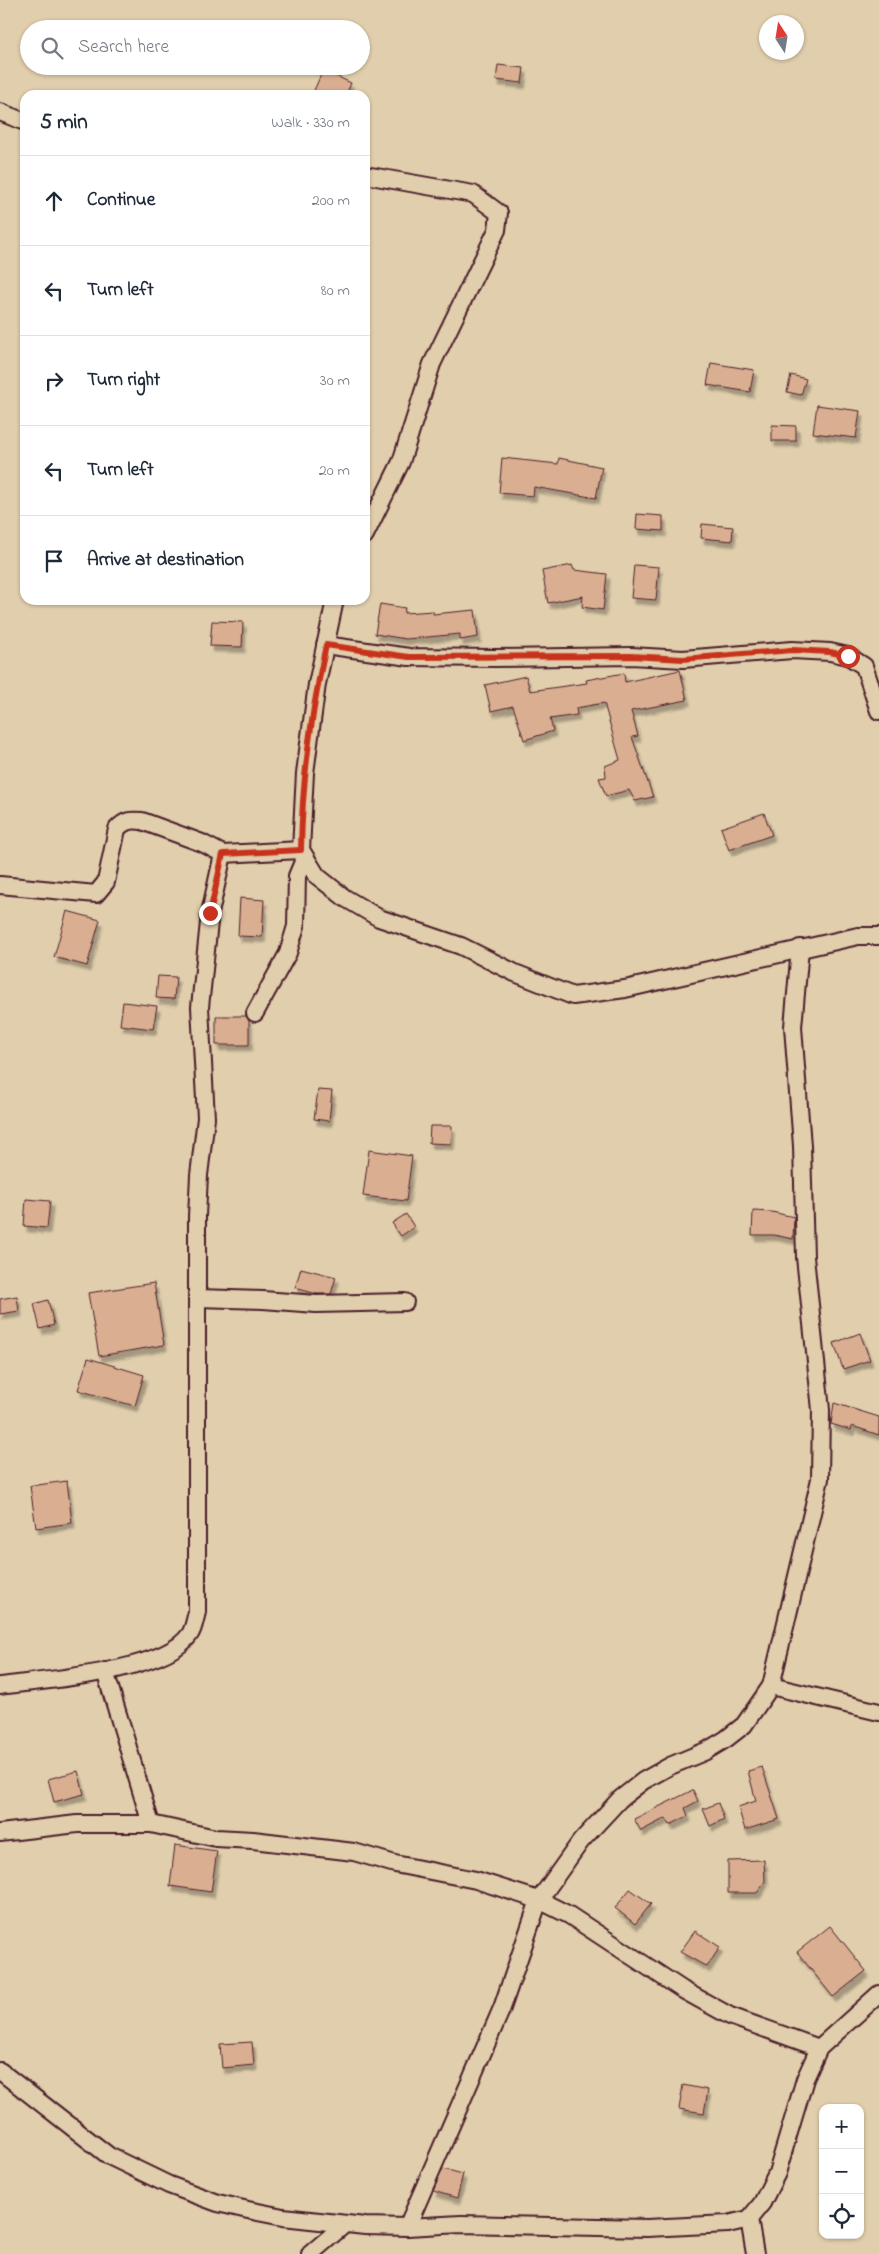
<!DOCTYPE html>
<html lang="en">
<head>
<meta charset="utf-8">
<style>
	:root { --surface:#fff; --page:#f6f6f7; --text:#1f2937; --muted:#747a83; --line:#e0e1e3 }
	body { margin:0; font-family:"Indie Flower",sans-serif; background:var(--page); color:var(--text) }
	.controls { position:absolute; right:15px; bottom:15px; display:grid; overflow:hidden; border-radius:10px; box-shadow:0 1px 4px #0004 }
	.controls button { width:45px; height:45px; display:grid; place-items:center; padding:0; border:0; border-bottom:1px solid var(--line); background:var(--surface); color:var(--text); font:25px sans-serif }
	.compass { position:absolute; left:759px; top:15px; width:45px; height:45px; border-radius:50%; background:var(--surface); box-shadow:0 1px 4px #0004; rotate:348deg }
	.stop { position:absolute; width:15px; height:15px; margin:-11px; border:4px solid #c8321e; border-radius:50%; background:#fff }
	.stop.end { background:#c8321e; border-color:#fff; box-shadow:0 1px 5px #0008 }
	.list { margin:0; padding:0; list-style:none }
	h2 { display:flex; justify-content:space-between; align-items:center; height:65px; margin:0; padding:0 20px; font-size:21px }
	h2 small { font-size:16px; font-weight:400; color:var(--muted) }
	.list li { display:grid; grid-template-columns:32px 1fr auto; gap:15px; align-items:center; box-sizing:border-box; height:90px; padding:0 20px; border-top:1px solid var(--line) }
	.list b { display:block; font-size:19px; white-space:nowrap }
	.list em { font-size:16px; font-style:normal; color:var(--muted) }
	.icon { flex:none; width:28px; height:28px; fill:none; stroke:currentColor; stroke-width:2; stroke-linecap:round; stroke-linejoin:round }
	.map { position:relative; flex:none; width:879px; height:2254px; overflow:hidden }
	.search { position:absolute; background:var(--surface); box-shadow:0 1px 4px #0004; left:20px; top:20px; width:350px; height:55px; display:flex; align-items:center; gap:12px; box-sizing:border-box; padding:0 18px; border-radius:28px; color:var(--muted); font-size:19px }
	.panel { position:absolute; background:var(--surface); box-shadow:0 1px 4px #0004; left:20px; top:90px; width:350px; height:515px; border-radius:15px }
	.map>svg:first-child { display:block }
	.building { fill:#daae90; stroke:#4a1f2b; filter:url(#shadow) }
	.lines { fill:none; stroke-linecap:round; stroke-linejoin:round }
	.minor-casing { stroke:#4a1f2b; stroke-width:20 }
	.minor { stroke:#e0ceac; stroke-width:16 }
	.route { stroke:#c8321e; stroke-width:6 }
</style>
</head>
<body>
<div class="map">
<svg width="879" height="2254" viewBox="0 0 879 2254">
	<defs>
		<filter id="shadow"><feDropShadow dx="3" dy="5.5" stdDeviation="1" flood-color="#0004"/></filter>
	</defs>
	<rect width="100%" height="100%" fill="#e0ceac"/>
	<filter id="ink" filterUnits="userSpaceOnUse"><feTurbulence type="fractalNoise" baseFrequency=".02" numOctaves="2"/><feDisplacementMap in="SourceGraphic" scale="10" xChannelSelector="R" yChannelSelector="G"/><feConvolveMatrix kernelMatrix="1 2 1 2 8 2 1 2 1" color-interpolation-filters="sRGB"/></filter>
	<g filter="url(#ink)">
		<!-- building -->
		<g class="building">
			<path d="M498,65l26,3 -2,15 -26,-3z"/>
			<path d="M323,70l28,13 -5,12h-34z"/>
			<path d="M711,363l43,7 -4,22 -43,-7z"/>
			<path d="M791,375l15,4 -5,16 -14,-3z"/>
			<path d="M817,405l43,6 -4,27 -43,-5z"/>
			<path d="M772,425l24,1v15h-24z"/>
			<path d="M502,458l56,6 1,-6 43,9 -6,31 -62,-11 -1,9 -34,-3z"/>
			<path d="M637,514l26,2v15l-27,-2z"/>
			<path d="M702,524l31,3 -1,14 -31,-3z"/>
			<path d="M572,565l2,5 33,4 -4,36 -21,-3 1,-11 -35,7 -6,-32z"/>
			<path d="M634,565l25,2 -3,33 -25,-2z"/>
			<path d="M380,604l25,4 -1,5 29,-2v3l42,-4 3,27 -18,3v-6l-54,5 -31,-5z"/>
			<path d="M212,621l31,1 -1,25 -32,-1z"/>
			<path d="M680,670l7,30 -56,11 7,25 -6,1 21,60 -18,4 -6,-11 -23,6 -7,-18 7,-1 -1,-11 15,-6 -16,-57 -28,5 1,7 -27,4 3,12 -29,9 -11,-34 -22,5 -6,-26 41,-9 4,15 57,-8 -1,-3 38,-7 1,9z"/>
			<path d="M764,813l8,22 -43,15 -8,-22z"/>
			<path d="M240,898l24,2 -2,37 -24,-1z"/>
			<path d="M67,911l33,9 -13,46 -33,-9z"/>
			<path d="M158,976l18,1 -2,22 -18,-1z"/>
			<path d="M123,1002l34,4 -4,23 -33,-4z"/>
			<path d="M216,1016h30l3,5v24h-33z"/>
			<path d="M318,1090l14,1 -3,30 -15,-2z"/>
			<path d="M430,1126h22l-1,18 -22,-1z"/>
			<path d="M369,1150l43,6 -6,45 -43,-5z"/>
			<path d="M26,1199l24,2 -3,27 -23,-2z"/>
			<path d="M753,1211l19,1 22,5 -1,22 -19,-4h-22z"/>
			<path d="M406,1214l8,13 -13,9 -9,-13z"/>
			<path d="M301,1268l35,9 -5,17h-14l-22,-6z"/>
			<path d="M154,1283l10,62 -65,11 -11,-63z"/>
			<path d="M17,1296l2,15 -19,3v-15z"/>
			<path d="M48,1300l6,25 -14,4 -6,-25z"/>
			<path d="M860,1333l10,27 -27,9 -9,-26z"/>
			<path d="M88,1358l56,17 -9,31 -57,-16z"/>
			<path d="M834,1403l45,14v18l-27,-9 -1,4 -20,-6z"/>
			<path d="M67,1481l5,42 -36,5 -6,-42z"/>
			<path d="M762,1767l17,52 -34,11 -7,-23 18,-6 -8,-30z"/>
			<path d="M78,1771l6,23 -30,8 -6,-23z"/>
			<path d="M693,1790l5,11 -13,7 3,8 -18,9 -4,-7 -25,13 -7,-12z"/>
			<path d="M718,1803l6,16 -14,7 -7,-17z"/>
			<path d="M175,1845l42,6 -6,41 -41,-6z"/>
			<path d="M764,1860l1,21 -8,12h-29v-32z"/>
			<path d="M630,1889l21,15 -16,20 -20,-16z"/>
			<path d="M830,1926l36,45 -33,26 -36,-45z"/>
			<path d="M695,1931l25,16 -13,20 -27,-15z"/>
			<path d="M252,2042l2,23 -32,3 -2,-24z"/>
			<path d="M683,2085l25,5 -4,23 -25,-4z"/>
			<path d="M443,2169l20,5 -6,24 -24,-7z"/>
		</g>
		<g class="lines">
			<!-- minor casing -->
			<g class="minor-casing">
				<g id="minor">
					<path d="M0,112l25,10"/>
					<path d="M365,175l108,19 26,19 -2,17 -65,134 -31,98 -36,73"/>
					<path d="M325,645l84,12 85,1 137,-2 52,3 109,-9 38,2 18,4 16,10 15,45"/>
					<path d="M301,850l4,-77 12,-89 18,-84"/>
					<path d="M0,885l96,9 10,-12 11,-53c8,-9 14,-9 25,-8l60,22 21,11 78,-4 16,26 28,22 34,20 82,28 54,27 58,23 52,-7 233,-53h21"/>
					<path d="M255,1013l33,-60 8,-27 1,-50 8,-19"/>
					<path d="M198,1298l65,2 53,4 89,-2"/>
					<path d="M105,1671l46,153"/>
					<path d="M0,1686c43,-6 166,-14 190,-52 4,-6 5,-15 7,-22v-396l2,-41 7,-57 -6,-111 10,-94 13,-59"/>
					<path d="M771,1686l108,26"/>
					<path d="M0,1833l77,-9h74l65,14 37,2 101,12 41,12 81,16 63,20 30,15 114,75 47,26 89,32"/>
					<path d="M0,2071l109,85 60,29 49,18 30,7 35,7 82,9 42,1 54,-3 186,4 81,-4 21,-5 13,-16 15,-30 28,-94 14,-31 60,-54"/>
					<path d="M749,2219l6,35"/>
					<path d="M407,2227l95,-219 37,-108 42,-59 39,-42 23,-18 27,-15 36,-15 20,-12 18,-14 27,-39 49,-207 1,-69 -16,-153 -3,-111 -9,-119 7,-79"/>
					<path d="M310,2254l34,-29"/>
				</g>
			</g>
			<!-- minor -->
			<use href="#minor" class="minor"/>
		</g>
	</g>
	<g class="lines" filter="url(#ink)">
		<!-- route -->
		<path class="route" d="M210,913l13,-59 78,-4c1,-69 10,-137 25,-205l83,12 222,-1 52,3 109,-9 38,2 18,4"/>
	</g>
</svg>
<div class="controls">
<button>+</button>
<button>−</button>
<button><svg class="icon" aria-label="locate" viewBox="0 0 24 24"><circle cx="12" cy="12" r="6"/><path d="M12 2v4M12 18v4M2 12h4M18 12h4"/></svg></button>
</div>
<svg class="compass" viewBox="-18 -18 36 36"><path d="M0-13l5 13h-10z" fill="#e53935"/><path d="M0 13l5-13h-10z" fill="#747a83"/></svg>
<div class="stop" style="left:848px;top:656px"></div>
<div class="stop end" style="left:210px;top:913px"></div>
<div class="search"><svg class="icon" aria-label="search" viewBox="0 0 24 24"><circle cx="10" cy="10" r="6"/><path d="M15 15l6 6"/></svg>Search here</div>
<section class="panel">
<h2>5 min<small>Walk · 330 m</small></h2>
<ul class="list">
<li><svg class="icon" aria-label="ahead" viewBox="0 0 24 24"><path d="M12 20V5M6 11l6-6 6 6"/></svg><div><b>Continue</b></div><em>200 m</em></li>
<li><svg class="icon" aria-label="left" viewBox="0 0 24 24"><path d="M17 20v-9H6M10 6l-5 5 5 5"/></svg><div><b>Turn left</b></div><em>80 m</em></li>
<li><svg class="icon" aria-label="right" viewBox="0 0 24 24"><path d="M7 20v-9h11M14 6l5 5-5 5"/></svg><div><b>Turn right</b></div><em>30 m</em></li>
<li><svg class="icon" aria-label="left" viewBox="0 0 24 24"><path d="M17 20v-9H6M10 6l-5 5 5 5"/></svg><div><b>Turn left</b></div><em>20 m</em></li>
<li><svg class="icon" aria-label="arrive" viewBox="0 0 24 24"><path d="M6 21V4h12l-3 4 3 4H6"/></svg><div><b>Arrive at destination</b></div></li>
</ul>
</section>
</div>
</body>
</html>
